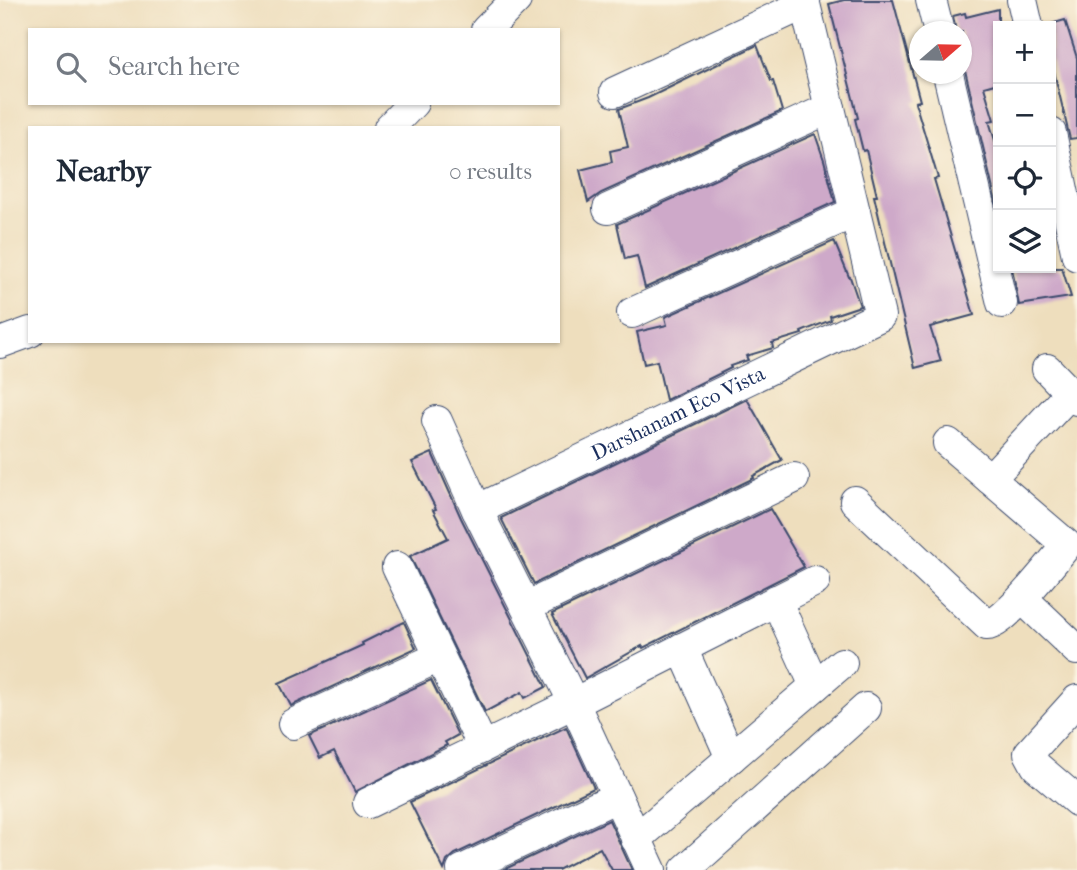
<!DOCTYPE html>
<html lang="en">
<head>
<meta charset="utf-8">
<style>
	:root { --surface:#fff; --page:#f6f6f7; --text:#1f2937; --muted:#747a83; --line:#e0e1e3 }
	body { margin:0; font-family:"IM FELL French Canon",serif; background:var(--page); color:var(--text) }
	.controls { position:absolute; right:21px; top:21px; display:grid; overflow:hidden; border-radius:0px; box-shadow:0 2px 5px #0004 }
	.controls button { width:63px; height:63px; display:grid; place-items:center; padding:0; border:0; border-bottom:2px solid var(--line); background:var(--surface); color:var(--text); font:35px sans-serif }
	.compass { position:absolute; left:909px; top:21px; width:63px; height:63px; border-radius:50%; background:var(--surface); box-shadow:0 2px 5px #0004; rotate:70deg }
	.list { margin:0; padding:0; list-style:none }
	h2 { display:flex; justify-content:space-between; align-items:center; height:91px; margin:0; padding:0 28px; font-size:30px }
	h2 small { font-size:23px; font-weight:400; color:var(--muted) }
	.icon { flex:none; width:38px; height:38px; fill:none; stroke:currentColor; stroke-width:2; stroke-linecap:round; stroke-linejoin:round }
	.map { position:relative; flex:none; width:1077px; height:870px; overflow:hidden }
	.search { position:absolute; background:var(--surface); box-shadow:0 2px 5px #0004; left:28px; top:28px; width:532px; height:77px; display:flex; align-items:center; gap:18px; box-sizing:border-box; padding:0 24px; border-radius:0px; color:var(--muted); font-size:26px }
	.panel { position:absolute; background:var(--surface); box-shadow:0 2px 5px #0004; left:28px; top:126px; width:532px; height:217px; border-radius:0px }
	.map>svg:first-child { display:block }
	.building { fill:#cea9c9 }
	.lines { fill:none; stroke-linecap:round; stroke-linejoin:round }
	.minor-casing { stroke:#3b496c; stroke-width:32 }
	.minor { stroke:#fff; stroke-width:30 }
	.labels { text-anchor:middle; stroke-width:7; stroke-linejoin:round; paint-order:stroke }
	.street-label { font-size:21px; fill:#1b2f5e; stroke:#fcf5e5 }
</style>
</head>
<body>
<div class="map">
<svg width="1077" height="870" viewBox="0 0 1077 870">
	<rect width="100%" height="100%" fill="#fcf5e5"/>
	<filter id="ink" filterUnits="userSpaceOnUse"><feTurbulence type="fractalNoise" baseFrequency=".0143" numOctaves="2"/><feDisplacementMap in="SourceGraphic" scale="14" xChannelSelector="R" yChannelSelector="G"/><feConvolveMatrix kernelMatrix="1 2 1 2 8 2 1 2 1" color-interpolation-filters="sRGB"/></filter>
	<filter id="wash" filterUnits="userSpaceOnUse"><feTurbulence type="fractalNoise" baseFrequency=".00686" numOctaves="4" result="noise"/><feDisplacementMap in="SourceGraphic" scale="28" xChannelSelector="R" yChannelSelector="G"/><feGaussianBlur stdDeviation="1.57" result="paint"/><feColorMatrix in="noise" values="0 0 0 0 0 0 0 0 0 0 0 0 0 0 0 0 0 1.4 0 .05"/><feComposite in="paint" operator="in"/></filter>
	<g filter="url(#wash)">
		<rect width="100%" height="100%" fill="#eedebd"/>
		<g id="blocks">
			<!-- building -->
			<g class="building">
				<path d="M844,0h49l27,101 -5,1 23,76 -4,1 40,136 -44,12 11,34 -26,7 -41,-172h3l-11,-46 -3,1 -8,-32 3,-1 -29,-114z"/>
				<path d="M998,9v74l-14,4 10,33 -5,1 9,29v61l-33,-141 -3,-7v-31h-6l-3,-16 12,-3 1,4z"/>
				<path d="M1065,20l12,38v80l-7,1 -19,-80v-35z"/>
				<path d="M757,45l14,36h2l9,30 -181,82 -13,9 -8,-32 32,-8 -2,-11 18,-4 -9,-38 29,-11z"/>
				<path d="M815,134l9,26 11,42 -190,86 -8,-32 -12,3 -8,-35z"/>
				<path d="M834,241l15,36h1l10,29 -30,10 1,4 -30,12 1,2 -30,9 1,5 -27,8 2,4 -18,6 1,2 -65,32 -9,-39 -13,3 -7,-32 30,-7 -2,-8z"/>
				<path d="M1012,268h50l9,29 -52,8z"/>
				<path d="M747,399l35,61 -29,16 1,2 -220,106 -33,-66z"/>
				<path d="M432,453l29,65 85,169 -21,11 -3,-6 -37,20 -75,-156 38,-18 -15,-28 3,-1 -24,-47z"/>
				<path d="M770,509l34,58 -161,81 -1,-2 -57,32 -33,-64z"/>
				<path d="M404,622l12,26 -125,58 -12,-23 84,-38 -1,-2z"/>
				<path d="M431,680l27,55 -13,7 2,3 -92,47 -21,-41 -14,7 -11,-22z"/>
				<path d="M566,727l28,61 -139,66 -8,7 -3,9 -34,-68z"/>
				<path d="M609,820l23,50h-20l-12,-22 -42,22h-55z"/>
			</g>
		</g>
	</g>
	<g filter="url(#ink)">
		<use href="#blocks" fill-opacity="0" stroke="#3b496c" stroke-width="2"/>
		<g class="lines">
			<!-- minor casing -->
			<g class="minor-casing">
				<g id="minor">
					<path d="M931,0l8,32"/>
					<path d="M1022,0l6,26"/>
					<path d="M486,30l30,-30"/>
					<path d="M948,74l54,229"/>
					<path d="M615,92l190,-88"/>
					<path d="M389,128l24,-25"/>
					<path d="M1051,133l26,123"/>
					<path d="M608,209l222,-101"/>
					<path d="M632,313l223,-101"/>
					<path d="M0,343l30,-11"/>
					<path d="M1047,369l30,31"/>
					<path d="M437,421l40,89"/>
					<path d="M990,479l80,-86"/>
					<path d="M855,501l132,124c16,1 67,-65 80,-80l-119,-102"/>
					<path d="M397,567l86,180"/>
					<path d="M1022,598l55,52"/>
					<path d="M776,600l39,86"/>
					<path d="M526,607l268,-129"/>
					<path d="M682,648l49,110"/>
					<path d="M1077,700l-48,53 7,13 41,35"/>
					<path d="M293,724l146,-67"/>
					<path d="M368,803l206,-100 241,-122"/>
					<path d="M636,839l206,-176"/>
					<path d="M462,870l155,-73"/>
					<path id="s1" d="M651,870l-77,-167 -97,-193 403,-194 -76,-316"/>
					<path d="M685,870l181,-162"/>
				</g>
			</g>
			<!-- minor -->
			<use href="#minor" class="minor"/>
		</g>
	</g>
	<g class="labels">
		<!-- street labels -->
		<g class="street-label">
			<text dy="7" stroke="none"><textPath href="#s1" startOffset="623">Darshanam Eco Vista</textPath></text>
		</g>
	</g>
</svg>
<div class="controls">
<button>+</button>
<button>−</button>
<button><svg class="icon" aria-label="locate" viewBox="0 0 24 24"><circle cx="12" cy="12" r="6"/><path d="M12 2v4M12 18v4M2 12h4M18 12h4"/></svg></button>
<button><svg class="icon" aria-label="layers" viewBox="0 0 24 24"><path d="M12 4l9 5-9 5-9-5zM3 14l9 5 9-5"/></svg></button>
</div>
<svg class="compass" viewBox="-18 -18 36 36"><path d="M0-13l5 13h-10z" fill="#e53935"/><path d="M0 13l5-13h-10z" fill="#747a83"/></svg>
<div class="search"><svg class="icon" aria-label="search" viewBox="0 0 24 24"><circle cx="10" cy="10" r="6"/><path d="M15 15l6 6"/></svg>Search here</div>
<section class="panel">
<h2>Nearby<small>0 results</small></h2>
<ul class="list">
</ul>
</section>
</div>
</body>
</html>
